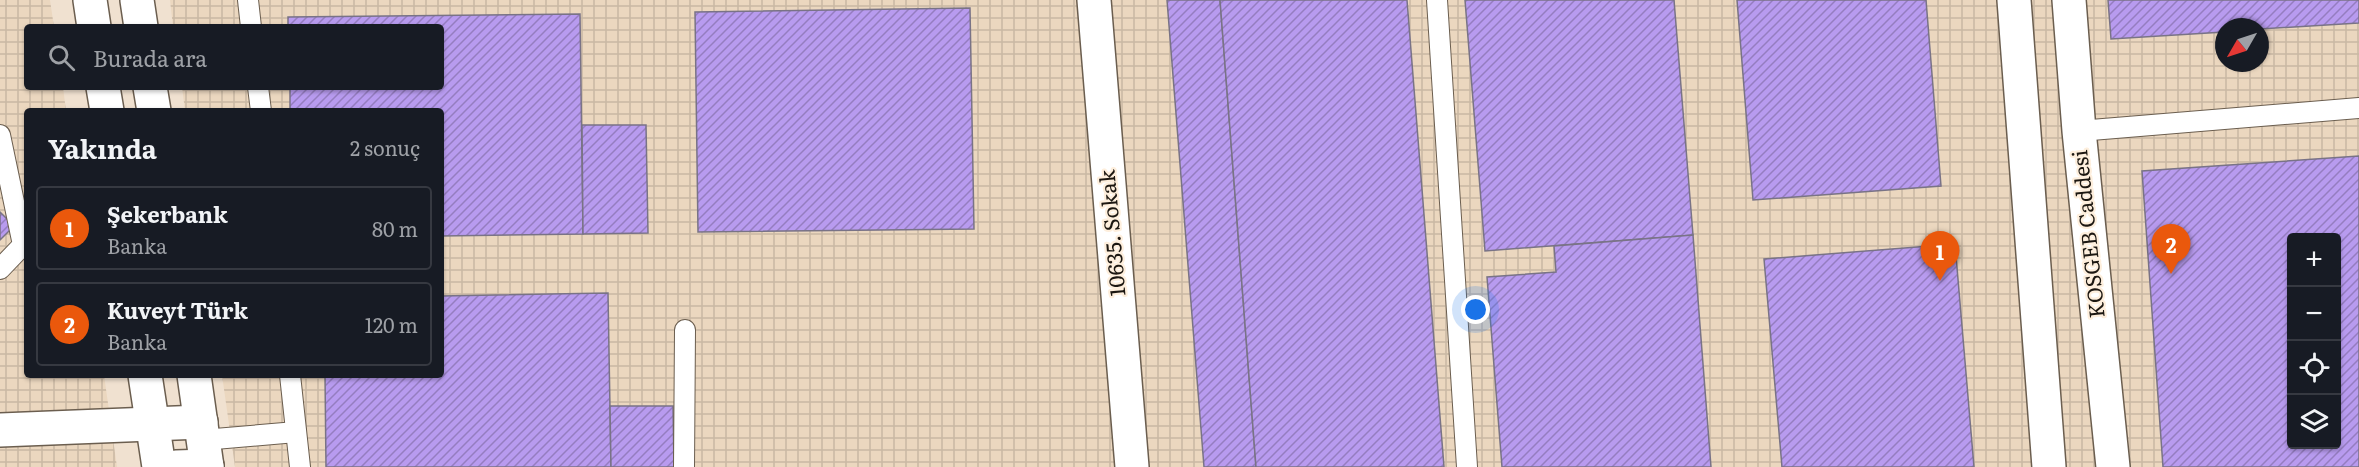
<!DOCTYPE html>
<html lang="tr">
<head>
<meta charset="utf-8">
<style>
	:root { --surface:#171b24; --page:#20242c; --text:#f1f3f6; --muted:#9ea1a6; --line:#363941; --accent:#ea580c }
	body { margin:0; font-family:Literata,serif; background:var(--page); color:var(--text) }
	.controls { position:absolute; right:18px; bottom:18px; display:grid; overflow:hidden; border-radius:6px; box-shadow:0 2px 4px #0004 }
	.controls button { width:54px; height:54px; display:grid; place-items:center; padding:0; border:0; border-bottom:2px solid var(--line); background:var(--surface); color:var(--text); font:30px sans-serif }
	.compass { position:absolute; left:2215px; top:18px; width:54px; height:54px; border-radius:50%; background:var(--surface); box-shadow:0 2px 4px #0004; rotate:231deg }
	.you { position:absolute; left:1476px; top:310px; width:21px; height:21px; margin:-15px; border:4px solid #fff; border-radius:50%; background:#1a73e8; box-shadow:0 0 0 9px #1a73e833 }
	.badge { display:grid; place-items:center; width:39px; height:39px; border-radius:50%; background:var(--accent); color:#fff; font-size:20px; font-weight:700 }
	.pin { position:absolute; translate:-50% -50px; filter:drop-shadow(0 2px 3px #0008) }
	.pin::after { content:''; position:absolute; top:32px; width:21px; height:18px; background:inherit; clip-path:polygon(0 0,100% 0,50% 100%) }
	.list { margin:0; padding:0; list-style:none }
	h2 { display:flex; justify-content:space-between; align-items:center; height:78px; margin:0; padding:0 24px; font-size:26px }
	h2 small { font-size:20px; font-weight:400; color:var(--muted) }
	.list li { display:grid; grid-template-columns:39px 1fr auto; gap:18px; align-items:center; box-sizing:border-box; height:84px; margin:0 12px 12px; padding:0 12px; border:2px solid var(--line); border-radius:6px }
	.list b { display:block; font-size:22px; white-space:nowrap }
	.list p { margin:0; font-size:20px; white-space:nowrap; color:var(--muted) }
	.list em { font-size:20px; font-style:normal; color:var(--muted) }
	.icon { flex:none; width:33px; height:33px; fill:none; stroke:currentColor; stroke-width:2; stroke-linecap:round; stroke-linejoin:round }
	.map { position:relative; flex:none; width:2359px; height:467px; overflow:hidden }
	.search { position:absolute; background:var(--surface); box-shadow:0 2px 4px #0004; left:24px; top:24px; width:420px; height:66px; display:flex; align-items:center; gap:15px; box-sizing:border-box; padding:0 21px; border-radius:6px; color:var(--muted); font-size:22px }
	.panel { position:absolute; background:var(--surface); box-shadow:0 2px 4px #0004; left:24px; top:108px; width:420px; height:270px; border-radius:6px }
	.map>svg:first-child { display:block }
	.industrial { fill:url(#industrial-grid); fill-rule:evenodd }
	.building { fill:url(#building-hatch); stroke:#797386; stroke-width:1.5; fill-rule:evenodd }
	.lines { fill:none; stroke-linecap:round; stroke-linejoin:round }
	.lane-casing { stroke:#6b5e4f; stroke-width:22 }
	.street-casing { stroke:#6b5e4f; stroke-width:36 }
	.secondary-casing { stroke:#6b5e4f; stroke-width:36 }
	.lane { stroke:#fff; stroke-width:20 }
	.street { stroke:#fff; stroke-width:33 }
	.secondary { stroke:#fff; stroke-width:33 }
	.labels { text-anchor:middle; stroke-width:4.5; stroke-linejoin:round; paint-order:stroke }
	.street-label { font-size:21px; fill:#1c1711; stroke:#feefdd }
</style>
</head>
<body>
<div class="map">
<svg width="2359" height="467" viewBox="0 0 2359 467">
	<defs>
		<pattern id="industrial-grid" width="8" height="8" patternUnits="userSpaceOnUse" patternTransform="scale(1.5)"><rect width="8" height="8" fill="#ebd7bf"/><path d="M0 4h8M4 0v8" fill="none" stroke="#c9b8a3"/></pattern>
		<pattern id="building-hatch" width="6" height="6" patternUnits="userSpaceOnUse" patternTransform="scale(1.5)"><rect width="6" height="6" fill="#b89bef"/><path d="M-1 1l2-2M0 6l6-6M5 7l2-2" fill="none" stroke="#957dc0"/></pattern>
	</defs>
	<rect width="100%" height="100%" fill="#f0e1d0"/>
	<!-- industrial -->
	<g class="industrial">
		<path d="M0,0h50l4,27h-27v60h36l3,24h-39v264h77l13,92h-117z"/>
		<path d="M170,0h2189v467h-2124l-13,-92h219v-264h-256l-3,-24h259v-60h-268zM2224,27h36v36h-36zM2292,237h44v207h-44z"/>
	</g>
	<!-- building -->
	<g class="building">
		<path d="M1167,0h53l36,467h-52z"/>
		<path d="M1220,0h187l37,467h-188z"/>
		<path d="M1465,0h209l19,235 -208,16z"/>
		<path d="M1737,0h189l15,186 -188,14z"/>
		<path d="M2108,0h251v23l-99,6v-2h-36v5l-113,7z"/>
		<path d="M970,8l4,221 -276,3 -3,-220z"/>
		<path d="M580,14l3,220 -142,2v-125h-151v-24h151v-60h-153v-10z"/>
		<path d="M582,125h64l2,108 -65,1z"/>
		<path d="M2359,156v311h-196l-21,-296zM2292,237h44v207h-44z"/>
		<path d="M0,212l14,14 -14,14z"/>
		<path d="M1693,235l18,232h-209l-15,-190 69,-5 -2,-26z"/>
		<path d="M1955,244l19,223h-192l-18,-208z"/>
		<path d="M608,293l3,174h-285l-1,-92h116v-79z"/>
		<path d="M610,406h63l1,61h-63z"/>
	</g>
	<g class="lines">
		<!-- lane casing -->
		<g class="lane-casing">
			<g id="lane">
				<path d="M248,0l3,27"/>
				<path d="M1437,0l30,467"/>
				<path d="M258,87l3,24"/>
				<path d="M2079,131l280,-23"/>
				<path d="M0,135l23,110 -23,24"/>
				<path d="M290,375l10,92"/>
				<path d="M203,440l93,-8"/>
				<path d="M684,467l1,-137"/>
			</g>
		</g>
		<!-- street casing -->
		<g class="street-casing">
			<g id="street">
				<path d="M1094,0l38,467"/>
				<path d="M0,430l201,-8"/>
				<path d="M176,467l31,-1"/>
			</g>
		</g>
		<!-- secondary casing -->
		<g class="secondary-casing">
			<g id="secondary">
				<path d="M90,0l4,27"/>
				<path d="M137,0l4,27"/>
				<path d="M2014,0l35,467"/>
				<path d="M2069,0l10,131 34,336"/>
				<path d="M103,87l4,24"/>
				<path d="M150,87l4,24"/>
				<path d="M145,375l14,92"/>
				<path d="M194,375l13,92"/>
			</g>
		</g>
		<!-- lane -->
		<use href="#lane" class="lane"/>
		<!-- street -->
		<use href="#street" class="street"/>
		<!-- secondary -->
		<use href="#secondary" class="secondary"/>
	</g>
	<g class="labels">
		<!-- street labels -->
		<g class="street-label">
			<text transform="translate(1113 233) rotate(-95)" y="7">10635. Sokak</text>
			<text transform="translate(2089 234) rotate(-96)" y="7">KOSGEB Caddesi</text>
		</g>
	</g>
</svg>
<div class="controls">
<button>+</button>
<button>−</button>
<button><svg class="icon" aria-label="locate" viewBox="0 0 24 24"><circle cx="12" cy="12" r="6"/><path d="M12 2v4M12 18v4M2 12h4M18 12h4"/></svg></button>
<button><svg class="icon" aria-label="layers" viewBox="0 0 24 24"><path d="M12 4l9 5-9 5-9-5zM3 14l9 5 9-5"/></svg></button>
</div>
<svg class="compass" viewBox="-18 -18 36 36"><path d="M0-13l5 13h-10z" fill="#e53935"/><path d="M0 13l5-13h-10z" fill="#9ea1a6"/></svg>
<div class="you"></div>
<div class="pin badge" style="left:1940px;top:281px">1</div>
<div class="pin badge" style="left:2171px;top:274px">2</div>
<div class="search"><svg class="icon" aria-label="search" viewBox="0 0 24 24"><circle cx="10" cy="10" r="6"/><path d="M15 15l6 6"/></svg>Burada ara</div>
<section class="panel">
<h2>Yakında<small>2 sonuç</small></h2>
<ul class="list">
<li><span class="badge">1</span><div><b>Şekerbank</b><p>Banka</p></div><em>80 m</em></li>
<li><span class="badge">2</span><div><b>Kuveyt Türk</b><p>Banka</p></div><em>120 m</em></li>
</ul>
</section>
</div>
</body>
</html>
